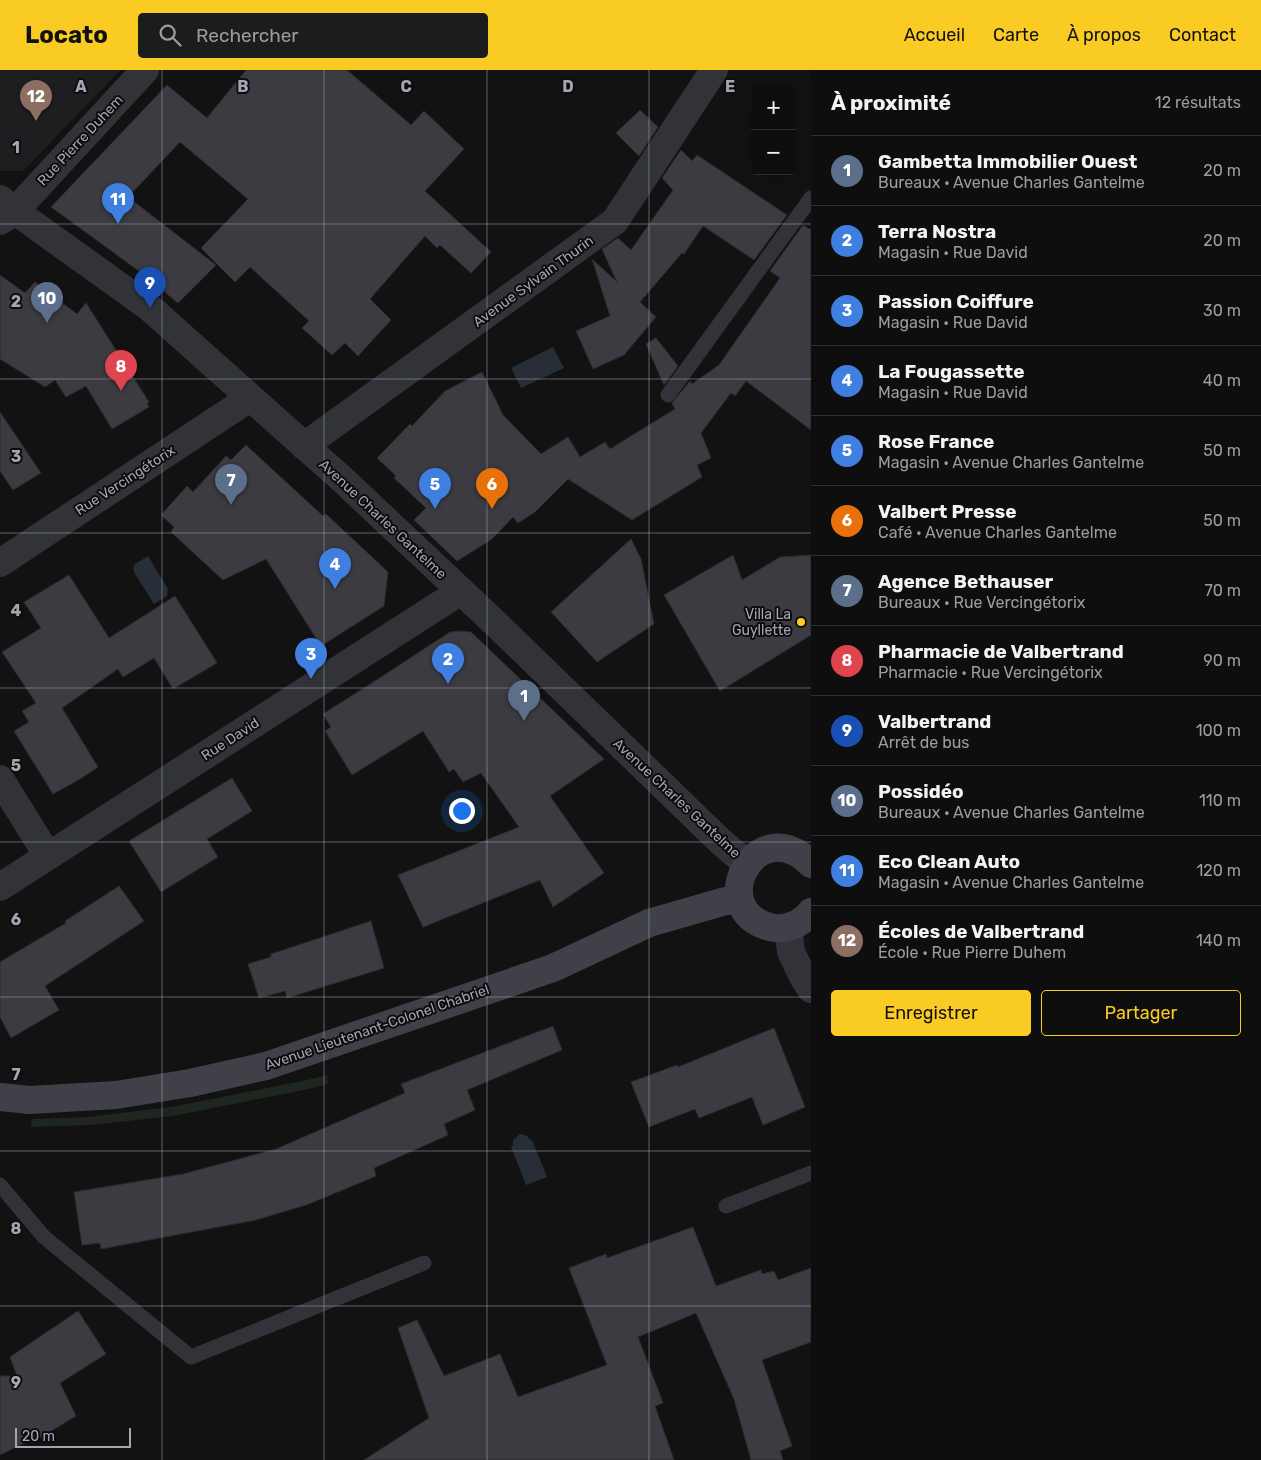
<!DOCTYPE html>
<html lang="fr">
<head>
<meta charset="utf-8">
<style>
	:root { --surface:#0e0e0e; --page:#1c1c1c; --text:#f1f3f6; --muted:#9b9c9e; --line:#2e2e2e; --accent:#facb23 }
	body { margin:0; font-family:Rubik,sans-serif; background:var(--page); color:var(--text) }
	.controls { position:absolute; right:15px; top:15px; display:grid; overflow:hidden; border-radius:5px; box-shadow:0 5px 20px #0002 }
	.controls button { width:45px; height:45px; display:grid; place-items:center; padding:0; border:0; border-bottom:1px solid var(--line); background:var(--surface); color:var(--text); font:25px sans-serif }
	.scale { position:absolute; left:15px; bottom:12px; width:116px; box-sizing:border-box; padding-left:5px; border:2px solid #a2a6b5; border-top:0; font-size:14px; line-height:18px; white-space:nowrap; color:#a2a6b5; -webkit-text-stroke:4px #0d0d0e; paint-order:stroke }
	.you { position:absolute; left:461px; top:740px; width:18px; height:18px; margin:-12px; border:4px solid #fff; border-radius:50%; background:#1a73e8; box-shadow:0 0 0 8px #1a73e833 }
	.badge { display:grid; place-items:center; width:32px; height:32px; border-radius:50%; background:var(--accent); color:#fff; font-size:16px; font-weight:700 }
	.pin { position:absolute; translate:-50% -41px; filter:drop-shadow(0 1px 2px #0008) }
	.pin::after { content:''; position:absolute; top:26px; width:18px; height:15px; background:inherit; clip-path:polygon(0 0,100% 0,50% 100%) }
	.list { margin:0; padding:0; list-style:none }
	h2 { display:flex; justify-content:space-between; align-items:center; height:65px; margin:0; padding:0 20px; font-size:21px }
	h2 small { font-size:16px; font-weight:400; color:var(--muted) }
	.list li { display:grid; grid-template-columns:32px 1fr auto; gap:15px; align-items:center; box-sizing:border-box; height:70px; padding:0 20px; border-top:1px solid var(--line) }
	.list b { display:block; font-size:19px; white-space:nowrap }
	.list p { margin:0; font-size:16px; white-space:nowrap; color:var(--muted) }
	.list em { font-size:16px; font-style:normal; color:var(--muted) }
	.actions { display:flex; gap:10px; padding:15px 20px }
	.actions a { flex:1; padding:11px 0; border:1px solid var(--accent); border-radius:5px; text-align:center; font-size:18px; color:var(--accent) }
	.actions .main { background:var(--accent); color:#111 }
	.icon { flex:none; width:28px; height:28px; fill:none; stroke:currentColor; stroke-width:2; stroke-linecap:round; stroke-linejoin:round }
	.map { position:relative; flex:none; width:811px; height:1390px; overflow:hidden }
	header { display:flex; align-items:center; gap:30px; box-sizing:border-box; height:70px; padding:0 25px; background:var(--accent); color:#111 }
	header strong { font-size:24px }
	nav { display:flex; gap:28px; margin-inline-start:auto; font-size:18px }
	.search { width:350px; height:45px; background:var(--page); display:flex; align-items:center; gap:12px; box-sizing:border-box; padding:0 18px; border-radius:5px; color:var(--muted); font-size:19px }
	main { display:flex }
	aside { flex:1; background:var(--surface) }
	.map>svg:first-child { display:block }
	.built { fill:#1e1e20 }
	.green { fill:#1e261f }
	.water { fill:#272e37 }
	.building { fill:#3c3b41; stroke:#2c2b2f }
	.lines { fill:none; stroke-linecap:round; stroke-linejoin:round }
	.service { stroke:#323338; stroke-width:15 }
	.minor { stroke:#323338; stroke-width:28 }
	.tertiary { stroke:#323338; stroke-width:28 }
	.secondary { stroke:#404148; stroke-width:28 }
	.grid { fill:none; stroke:#a2a6b5; stroke-width:1; stroke-opacity:0.55 }
	.poi-dot { fill:#facb23; stroke:#0d0d0e; stroke-width:2 }
	.labels { text-anchor:middle; stroke-width:4; stroke-linejoin:round; paint-order:stroke }
	.street-label { font-size:14px; fill:#a2a6b5; stroke:#0d0d0e }
	.poi-label { font-size:14px; fill:#a2a6b5; stroke:#0d0d0e; text-anchor:end }
	.grid-label { font-size:16px; text-anchor:middle; font-weight:bold; fill:#a2a6b5; stroke:#0d0d0e; stroke-width:4; stroke-linejoin:round; paint-order:stroke }
</style>
</head>
<body>
<header>
<strong>Locato</strong>
<div class="search"><svg class="icon" aria-label="search" viewBox="0 0 24 24"><circle cx="10" cy="10" r="6"/><path d="M15 15l6 6"/></svg>Rechercher</div>
<nav><a>Accueil</a><a>Carte</a><a>À propos</a><a>Contact</a></nav>
</header>
<main>
<div class="map">
<svg width="811" height="1390" viewBox="0 0 811 1390">
	<rect width="100%" height="100%" fill="#121213"/>
	<!-- built -->
	<path class="built" d="M0,0h120l-97,101h-23z"/>
	<!-- green -->
	<path class="green" d="M327,1005l1,9 -19,5 -136,27 -82,9 -60,2 1,-8 56,-2 83,-10 136,-27z"/>
	<!-- water -->
	<g class="water">
		<path d="M553,277l11,21 -43,20 -10,-20z"/>
		<path d="M148,486l20,33 -1,7 -13,8 -19,-30 -2,-6 2,-4z"/>
		<path d="M520,1064l7,2 3,4h2l15,37 -21,8 -15,-38 2,-1v-6z"/>
	</g>
	<!-- building -->
	<g class="building">
		<path d="M246,0h101l64,55 13,-14 40,38 -39,42 66,61 -20,21 -31,-28 -3,3 -12,-12 -55,63 21,21 -33,36 -13,-13 -13,12 -30,-27 7,-7 -59,-54 -15,15 -34,-34 47,-49 -68,-57 -52,55 88,68 -38,38 -35,-29 -92,-67 116,-122 40,33z"/>
		<path d="M640,40l18,17 -19,29 -23,-23z"/>
		<path d="M681,80l11,11 5,-6 90,60 -33,45 -51,-34 -19,28 -2,-1 -42,49 16,15 -32,38 -31,14 -17,-38 34,-15 -18,-57 25,23 -15,-33 16,-11 13,12 42,-60 -11,-12z"/>
		<path d="M803,155l8,5v200l-65,-49 -11,15 -4,-3 -30,40 10,25 -14,7 5,12 -70,43 -64,-41 -33,33 -17,11 -5,-6 -21,22 -35,22 -43,-41 12,-12 -32,-30 2,-2 -19,-18 33,-34 2,2 33,-35 37,-19 21,43 38,39 27,-17 12,20 25,-15 5,7 65,-40 -3,-6 18,-22 2,3 27,-19 61,-87 -10,-7z"/>
		<path d="M0,205l25,18 10,-11 42,32 9,-11 63,99 -2,2 2,3 -37,22 -26,-43 -20,11 -11,-17 -10,7 -45,-28z"/>
		<path d="M656,268l22,28 -14,19 -18,-41z"/>
		<path d="M0,342l41,61 -28,17 -13,-19z"/>
		<path d="M246,375l77,71 3,-2 62,58 -4,34 -63,40 -55,-87 -43,21 -52,-48 3,-5 -13,-12 26,-29 6,6 33,-36 5,4z"/>
		<path d="M631,469l10,20 13,65 -57,38 -46,-50z"/>
		<path d="M733,485l9,25 38,-23 31,-2v80l-91,56 -56,-96z"/>
		<path d="M69,505l40,63 66,-42 42,67 -44,26 -19,-31 -31,19 -5,-8 -56,39 36,59 -18,12 -27,15 -39,-63 15,-9 -7,-11 14,-8 -34,-51 39,-24 -17,-26z"/>
		<path d="M460,561l11,1 133,127 -54,37 54,77 -51,34 -13,-27 -117,47 -25,-52 121,-48 -38,-54 -18,9 -9,-13 -5,3 -26,-41 -71,44 -27,-44 6,-4 -8,-13 52,-33 75,-49z"/>
		<path d="M232,708l20,33 -45,28 11,18 -57,35 -32,-51z"/>
		<path d="M119,816l25,35 -99,65 14,24 -48,28 -11,-21v-55l66,-39 -1,-2z"/>
		<path d="M371,851l13,47 -97,30 -2,-7 -26,7 -11,-34 23,-7v-3z"/>
		<path d="M553,956l9,24 -95,40 8,20 -31,14 4,11 -74,33 2,8 -67,28 -53,16 -155,29 -1,-6 -18,2 -8,-53 109,-18 93,-25 129,-56 -4,-9z"/>
		<path d="M774,958l31,79 -42,18 -11,-28 -53,21 -4,-9 -46,18 -18,-45 46,-17 1,2z"/>
		<path d="M693,1157l23,59 45,-16 1,4 12,-3 4,9 33,-12v74l-49,18 30,86 -12,5 3,9h-32l-17,-61 -38,-86 -58,24 25,66 -8,3 19,54h-310l65,-42 -31,-90 19,-8 27,56 56,-22 18,43 89,-32 -38,-97 37,-14 1,4z"/>
		<path d="M78,1241l28,43 -46,29 16,33 -43,26h-7l-26,13v-79h17l-7,-19z"/>
	</g>
	<g class="lines">
		<!-- service -->
		<g class="service">
			<path d="M668,325l143,-197"/>
			<path d="M0,1115l44,52 147,120 233,-94"/>
			<path d="M726,1136l85,-33"/>
		</g>
		<!-- minor -->
		<g class="minor">
			<path d="M0,151l15,-10 130,-141"/>
			<path d="M304,376l311,-225 99,-151"/>
			<path d="M0,493l250,-165"/>
			<path d="M0,709l48,77"/>
			<path d="M0,817l461,-296"/>
		</g>
		<!-- tertiary -->
		<g class="tertiary">
			<path d="M0,129l15,12 135,97 193,172 153,144 224,217 27,23"/>
			<path d="M788,857l3,25 12,25 8,12"/>
		</g>
		<!-- secondary -->
		<g class="secondary">
			<path d="M811,794c-55,-56 -110,49 -37,64 14,2 28,-5 37,-16"/>
			<path d="M0,1027l29,3 87,-5 74,-12 76,-17 287,-98 96,-45 73,-21 17,-4"/>
		</g>
	</g>
	<!-- grid -->
	<path class="grid" d="M162,0v1390M324,0v1390M487,0v1390M649,0v1390M0,154h811M0,309h811M0,463h811M0,618h811M0,772h811M0,927h811M0,1081h811M0,1236h811"/>
	<!-- markers -->
	<circle class="poi-dot" cx="801" cy="552" r="5"/>
	<g class="labels">
		<!-- street labels -->
		<g class="street-label">
			<text transform="translate(80 70) rotate(-47)" y="5">Rue Pierre Duhem</text>
			<text transform="translate(533 211) rotate(-36)" y="5">Avenue Sylvain Thurin</text>
			<text transform="translate(125 410) rotate(-33)" y="5">Rue Vercingétorix</text>
			<text transform="translate(383 449) rotate(43)" y="5">Avenue Charles Gantelme</text>
			<text transform="translate(230 669) rotate(-33)" y="5">Rue David</text>
			<text transform="translate(677 728) rotate(43)" y="5">Avenue Charles Gantelme</text>
			<text transform="translate(377 957) rotate(-19)" y="5">Avenue Lieutenant-Colonel Chabriel</text>
		</g>
		<!-- poi labels -->
		<g class="poi-label">
			<text x="791" y="549">Villa La<tspan x="791" dy="16">Guyllette</tspan></text>
		</g>
	</g>
	<g class="grid-label">
		<text x="81" y="22">A</text>
		<text x="243" y="22">B</text>
		<text x="406" y="22">C</text>
		<text x="568" y="22">D</text>
		<text x="730" y="22">E</text>
		<text x="16" y="83">1</text>
		<text x="16" y="237">2</text>
		<text x="16" y="392">3</text>
		<text x="16" y="546">4</text>
		<text x="16" y="701">5</text>
		<text x="16" y="855">6</text>
		<text x="16" y="1010">7</text>
		<text x="16" y="1164">8</text>
		<text x="16" y="1318">9</text>
	</g>
</svg>
<div class="controls">
<button>+</button>
<button>−</button>
</div>
<div class="scale">20 m</div>
<div class="you"></div>
<div class="pin badge" style="left:524px;top:651px;background:#5c6f8a">1</div>
<div class="pin badge" style="left:448px;top:614px;background:#3f7fe0">2</div>
<div class="pin badge" style="left:311px;top:609px;background:#3f7fe0">3</div>
<div class="pin badge" style="left:335px;top:519px;background:#3f7fe0">4</div>
<div class="pin badge" style="left:435px;top:439px;background:#3f7fe0">5</div>
<div class="pin badge" style="left:492px;top:439px;background:#e8710a">6</div>
<div class="pin badge" style="left:231px;top:435px;background:#5c6f8a">7</div>
<div class="pin badge" style="left:121px;top:321px;background:#e0444e">8</div>
<div class="pin badge" style="left:150px;top:238px;background:#1a4fb4">9</div>
<div class="pin badge" style="left:47px;top:253px;background:#5c6f8a">10</div>
<div class="pin badge" style="left:118px;top:154px;background:#3f7fe0">11</div>
<div class="pin badge" style="left:36px;top:51px;background:#8d6e63">12</div>
</div>
<aside>
<h2>À proximité<small>12 résultats</small></h2>
<ul class="list">
<li><span class="badge" style="background:#5c6f8a">1</span><div><b>Gambetta Immobilier Ouest</b><p>Bureaux · Avenue Charles Gantelme</p></div><em>20 m</em></li>
<li><span class="badge" style="background:#3f7fe0">2</span><div><b>Terra Nostra</b><p>Magasin · Rue David</p></div><em>20 m</em></li>
<li><span class="badge" style="background:#3f7fe0">3</span><div><b>Passion Coiffure</b><p>Magasin · Rue David</p></div><em>30 m</em></li>
<li><span class="badge" style="background:#3f7fe0">4</span><div><b>La Fougassette</b><p>Magasin · Rue David</p></div><em>40 m</em></li>
<li><span class="badge" style="background:#3f7fe0">5</span><div><b>Rose France</b><p>Magasin · Avenue Charles Gantelme</p></div><em>50 m</em></li>
<li><span class="badge" style="background:#e8710a">6</span><div><b>Valbert Presse</b><p>Café · Avenue Charles Gantelme</p></div><em>50 m</em></li>
<li><span class="badge" style="background:#5c6f8a">7</span><div><b>Agence Bethauser</b><p>Bureaux · Rue Vercingétorix</p></div><em>70 m</em></li>
<li><span class="badge" style="background:#e0444e">8</span><div><b>Pharmacie de Valbertrand</b><p>Pharmacie · Rue Vercingétorix</p></div><em>90 m</em></li>
<li><span class="badge" style="background:#1a4fb4">9</span><div><b>Valbertrand</b><p>Arrêt de bus</p></div><em>100 m</em></li>
<li><span class="badge" style="background:#5c6f8a">10</span><div><b>Possidéo</b><p>Bureaux · Avenue Charles Gantelme</p></div><em>110 m</em></li>
<li><span class="badge" style="background:#3f7fe0">11</span><div><b>Eco Clean Auto</b><p>Magasin · Avenue Charles Gantelme</p></div><em>120 m</em></li>
<li><span class="badge" style="background:#8d6e63">12</span><div><b>Écoles de Valbertrand</b><p>École · Rue Pierre Duhem</p></div><em>140 m</em></li>
</ul>
<div class="actions"><a class="main">Enregistrer</a><a>Partager</a></div>
</aside>
</main>
</body>
</html>
